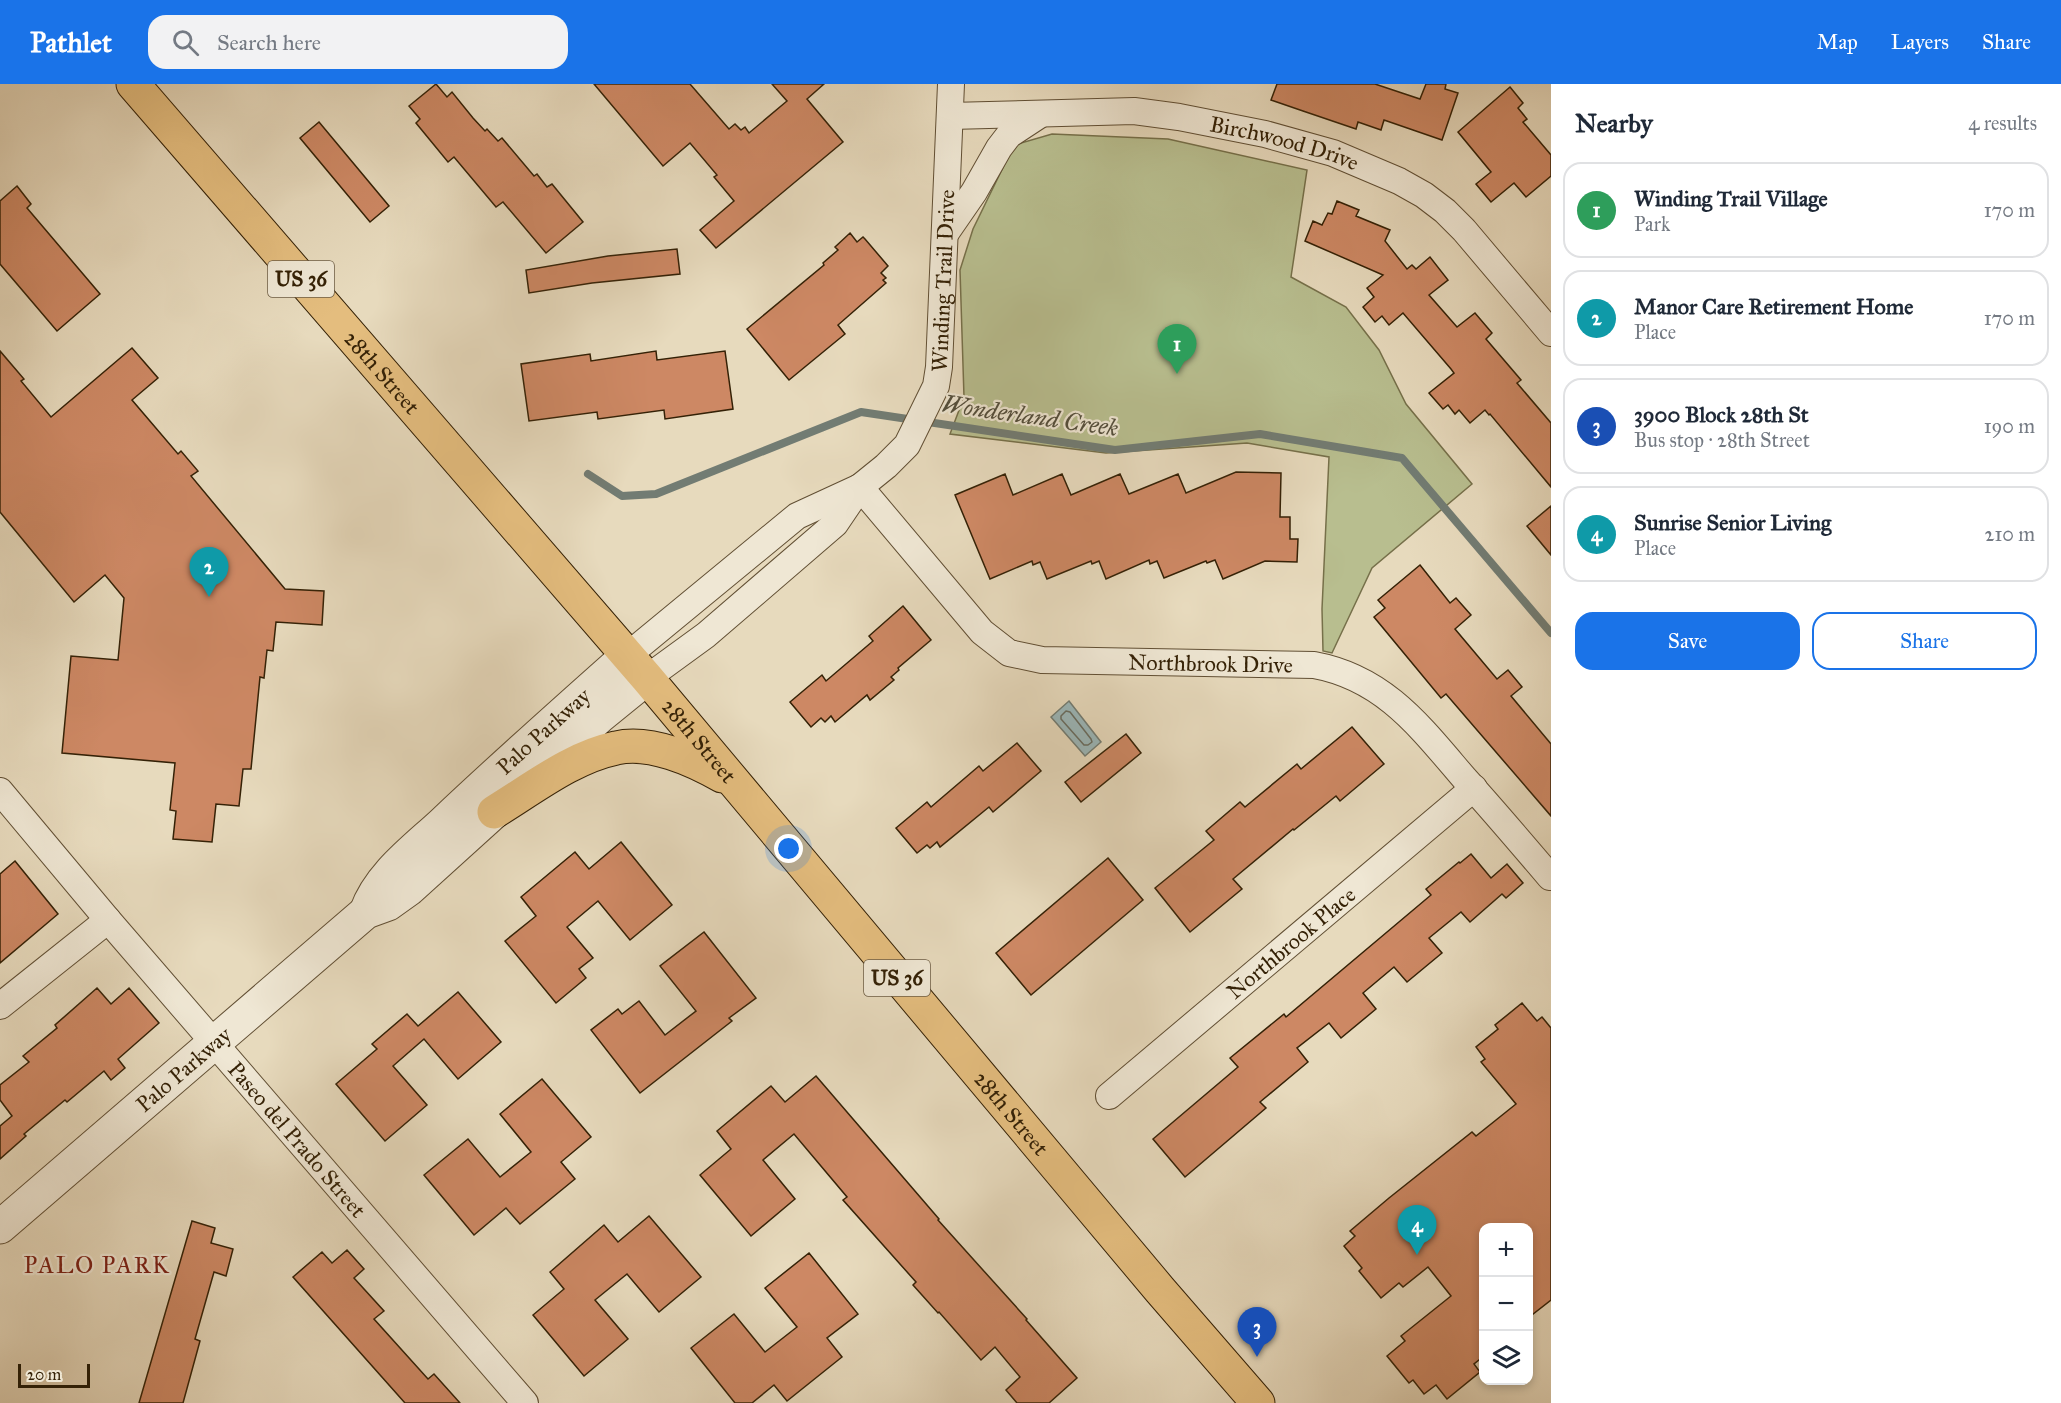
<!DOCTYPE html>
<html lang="en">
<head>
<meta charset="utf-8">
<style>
	:root { --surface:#fff; --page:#f2f2f3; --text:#1f2937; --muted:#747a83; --line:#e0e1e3; --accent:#1a73e8 }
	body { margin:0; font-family:"IM FELL Great Primer",serif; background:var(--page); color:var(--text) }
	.controls { position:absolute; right:18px; bottom:18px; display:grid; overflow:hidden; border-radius:12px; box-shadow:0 3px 9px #0003 }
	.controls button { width:54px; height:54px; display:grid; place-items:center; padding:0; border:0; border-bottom:2px solid var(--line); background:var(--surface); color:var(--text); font:30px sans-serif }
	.scale { position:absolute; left:18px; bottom:15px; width:72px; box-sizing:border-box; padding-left:6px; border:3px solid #342106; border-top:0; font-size:16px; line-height:21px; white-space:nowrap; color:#342106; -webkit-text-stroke:4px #efe7d4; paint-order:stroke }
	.you { position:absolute; left:789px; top:765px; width:21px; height:21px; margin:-15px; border:4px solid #fff; border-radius:50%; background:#1a73e8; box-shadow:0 0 0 9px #1a73e833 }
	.badge { display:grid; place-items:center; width:39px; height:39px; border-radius:50%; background:var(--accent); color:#fff; font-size:20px; font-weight:700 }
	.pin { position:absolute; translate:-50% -50px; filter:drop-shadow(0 2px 3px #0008) }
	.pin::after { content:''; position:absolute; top:32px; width:21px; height:18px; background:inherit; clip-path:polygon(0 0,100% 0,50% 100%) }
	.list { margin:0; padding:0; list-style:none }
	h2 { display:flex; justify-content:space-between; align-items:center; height:78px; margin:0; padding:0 24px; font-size:26px }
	h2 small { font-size:20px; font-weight:400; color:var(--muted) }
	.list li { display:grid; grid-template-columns:39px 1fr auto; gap:18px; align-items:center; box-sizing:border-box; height:96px; margin:0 12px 12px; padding:0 12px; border:2px solid var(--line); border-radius:18px }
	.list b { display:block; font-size:22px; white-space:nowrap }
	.list p { margin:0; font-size:20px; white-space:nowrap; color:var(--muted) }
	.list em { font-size:20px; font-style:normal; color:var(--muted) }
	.actions { display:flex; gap:12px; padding:18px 24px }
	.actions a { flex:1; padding:14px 0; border:2px solid var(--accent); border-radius:18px; text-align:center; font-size:21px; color:var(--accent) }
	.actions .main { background:var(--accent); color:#fff }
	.icon { flex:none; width:33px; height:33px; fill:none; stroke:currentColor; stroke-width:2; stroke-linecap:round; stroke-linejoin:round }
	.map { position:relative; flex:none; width:1551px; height:1319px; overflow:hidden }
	header { display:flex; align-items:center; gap:36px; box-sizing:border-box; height:84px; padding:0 30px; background:var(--accent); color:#fff }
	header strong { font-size:28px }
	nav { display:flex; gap:33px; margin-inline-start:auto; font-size:21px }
	.search { width:420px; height:54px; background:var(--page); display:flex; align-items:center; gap:15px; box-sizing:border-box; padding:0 21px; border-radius:18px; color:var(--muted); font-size:22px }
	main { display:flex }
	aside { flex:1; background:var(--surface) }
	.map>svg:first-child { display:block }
	.green { fill:#b8be8f; stroke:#76704a; stroke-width:1.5 }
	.water { fill:#9bb8bb; stroke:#727c73; stroke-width:1.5 }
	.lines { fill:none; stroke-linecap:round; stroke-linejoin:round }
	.shore { stroke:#686c60; stroke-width:1.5 }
	.stream { stroke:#727c73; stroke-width:8 }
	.building { fill:#cd8864; stroke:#342106; stroke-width:1.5 }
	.minor-casing { stroke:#614f34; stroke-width:28 }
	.tertiary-casing { stroke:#614f34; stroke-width:35 }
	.trunk-casing { stroke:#342106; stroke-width:35 }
	.minor { stroke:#efe7d4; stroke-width:26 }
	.tertiary { stroke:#efe7d4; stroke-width:33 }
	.trunk { stroke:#e4bd7e; stroke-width:33 }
	.labels { text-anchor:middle; stroke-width:4.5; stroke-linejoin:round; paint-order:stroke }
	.shield { fill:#efe7d4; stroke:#6c5c44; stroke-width:1.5 }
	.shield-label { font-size:21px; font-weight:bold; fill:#342106 }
	.street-label { font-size:22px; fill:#342106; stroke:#efe7d4 }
	.water-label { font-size:24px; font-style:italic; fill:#534e3c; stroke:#efe7d4 }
	.neighbourhood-label { font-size:24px; letter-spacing:1.5px; fill:#7a1f14; stroke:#efe7d4 }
</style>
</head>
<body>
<header>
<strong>Pathlet</strong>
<div class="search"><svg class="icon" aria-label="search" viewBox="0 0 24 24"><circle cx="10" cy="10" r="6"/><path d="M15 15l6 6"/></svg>Search here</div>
<nav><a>Map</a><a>Layers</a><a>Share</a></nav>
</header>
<main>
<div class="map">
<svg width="1551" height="1319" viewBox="0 0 1551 1319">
	<rect width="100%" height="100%" fill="#e7dabd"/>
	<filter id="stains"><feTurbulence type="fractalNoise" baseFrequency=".00333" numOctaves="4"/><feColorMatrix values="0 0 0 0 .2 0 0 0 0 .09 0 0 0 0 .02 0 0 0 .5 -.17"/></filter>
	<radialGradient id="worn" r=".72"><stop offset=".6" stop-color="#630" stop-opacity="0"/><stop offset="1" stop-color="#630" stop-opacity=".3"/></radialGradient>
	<!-- green -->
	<path class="green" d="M1052,50l116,5 139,31 -16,107 55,30 33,43 27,54 66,80 -100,84 -40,85 -9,-2 -1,-42 7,-152 -82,-14 -141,10 -156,-19 14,-37 -4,-127 13,-41 41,-84z"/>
	<!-- water -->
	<path class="water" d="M1069,617l32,41 -16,14 -34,-39z"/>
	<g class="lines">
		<!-- shore -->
		<path class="shore" d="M1066,627l4,1 21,27 1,3 -4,3h-4l-23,-26v-3z"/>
		<!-- stream -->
		<path class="stream" d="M588,390l34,22 34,-2 205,-82 254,38 145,-16 142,24 149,175"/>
	</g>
	<!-- building -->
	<g class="building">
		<path d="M436,0l11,13 5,-5 21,26 12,13 2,-2 11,12 4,-3 32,38 3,-2 10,13 5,-3 31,38 -37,31 -43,-51 -7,5 -42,-50 -6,5 -32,-39 4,-4 -11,-13z"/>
		<path d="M594,0h96l39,45 6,-5 6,6 4,-3 4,6 38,-32 -15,-17h52l-17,15 36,43 -127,106 -16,-18 34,-29 -20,-24 3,-2 -27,-32 -27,23z"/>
		<path d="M1277,0h98l45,15 6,-15h20l-1,5 13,4 -16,47 -58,-20 -3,10 -23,-8 -2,7 -53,-18 -32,-11z"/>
		<path d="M1510,3l13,16 -5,5 9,11 -4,3 28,33v21l-25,21 -12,-14 -23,19 -15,-18 15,-12 -33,-40z"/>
		<path d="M319,38l70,84 -19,16 -70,-84z"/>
		<path d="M17,102l14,18 -4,4 73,86 -43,37 -57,-67v-63z"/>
		<path d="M1337,117l22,9 -3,6 34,14 -5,11 22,28 5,-4 4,4 14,-12 18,23 -19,15 28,32 18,-14 17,20 -6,6 35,41 -4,3 34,40v64l-61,-73 -1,1 -4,-5 -15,13 -11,-13 -4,4 -7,-9 -5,4 -14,-16 25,-20 -3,-4 -48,-56 -14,12 -7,-9 -7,6 -12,-15 11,-10 -7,-9 16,-13 -78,-34 8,-20 9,4 6,-12 4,1z"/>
		<path d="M850,149l7,9 6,-5 2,2 23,27 -7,7 5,5 -3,2 3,3 -48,42 7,9 -56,46 -42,-51 77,-64 -1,-2 15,-13 -3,-3z"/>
		<path d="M677,165l3,25 -88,9 -63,10 -3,-23 82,-14z"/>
		<path d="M132,264l26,30 -26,22 46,54 3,-3 17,20 -7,5 94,113 39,2 -2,34 -46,-3 -3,29 -6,-1 -3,28 -4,-1 -9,92h-8l-4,37 -23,-2 -4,38 -39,-3 3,-28 -6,-1 5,-47 -113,-10 9,-97 47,4 6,-62 -19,-23 -31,27 -74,-90v-161l24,28 -3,2 30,36z"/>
		<path d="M656,267l1,9 68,-9 8,58 -68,10 -1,-9 -66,9 -1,-7 -68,9 -8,-57 69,-10 1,7z"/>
		<path d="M1236,388l45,1 -1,44h10v22h8l-1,23 -32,-1 -42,18 -8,-19 -8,3 -1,-2 -42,17 -7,-17 -7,3 -1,-4 -43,19 -7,-18 -7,3 -1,-3 -44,18 -7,-17 -7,3 -1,-4 -42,18 -35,-84 50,-21 8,21 49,-21 9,21 49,-21 9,20 49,-20 8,19z"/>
		<path d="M1551,422v49l-24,-29z"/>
		<path d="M1420,481l30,38 6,-5 15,17 -16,14 42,50 11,-9 14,17 -11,9 40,48v72l-105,-122 -5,4 -67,-81 11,-9 -7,-8z"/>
		<path d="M903,522l28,34 -33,28 1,2 -8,7 3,3 -24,20 -3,-5 -32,27 -4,-6 -6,6 -4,-4 -10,9 -21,-25 32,-27 4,6 47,-40 -4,-5z"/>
		<path d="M1352,643l32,37 -44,37 -4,-5 -42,34 -1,-1 -60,50 9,10 -52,43 -35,-44 59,-48 -8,-9 34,-29 5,5 52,-43 4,5z"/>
		<path d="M1126,650l15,19 -60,49 -16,-20z"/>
		<path d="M1017,659l24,28 -48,41 -4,-5 -49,40 -3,-5 -7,6 -3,-3 -10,8 -21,-25 31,-26 4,5 48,-41 4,5z"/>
		<path d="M621,758l51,63 -42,35 -32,-39 -31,26 26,31 -14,11 7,9 -30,25 -51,-62 31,-25 -15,-19 54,-45 14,17z"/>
		<path d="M1471,770l20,24 16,-14 16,19 -17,15 -4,-4 -32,28 -9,-10 -32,26 13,15 -35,29 -13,-15 -31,26 13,16 -35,29 -12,-15 -32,25 11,14 -48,40 6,6 -81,69 -32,-38 85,-72 -8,-9 54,-44 2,3 145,-122 -5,-6 33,-27 1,1z"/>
		<path d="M1108,774l35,42 -112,95 -35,-42z"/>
		<path d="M15,777l43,53 -58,49v-89z"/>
		<path d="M704,848l52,66 -27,20 3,3 -92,72 -49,-63 27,-21 4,5 17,-13 26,34 31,-24 -36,-45z"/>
		<path d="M97,904l14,16 18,-16 30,35 -41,36 7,9 -14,12 -7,-9 -37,31 -2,-2 -41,34 2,2 -26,23v-33l12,-10 -12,-16v-15l29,-23 -6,-6 34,-28 -2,-3z"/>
		<path d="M458,908l43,50 -43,37 -34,-40 -31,27 34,39 -42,36 -49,-57 41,-35 -5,-5 35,-30 11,12z"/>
		<path d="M1522,919l15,18 5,-4 9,11v272l-23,18v-91h-44v129l-10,8 6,8 -33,27 -11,-14 -12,9 -11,-14 -4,3 -22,-27 18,-15 -4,-5 50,-40 -23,-29 -25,20 -4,-4 -18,15 -22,-27 3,-3 -18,-22 11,-10 -5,-5 39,-33 83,-66 4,4 40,-32 -35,-42 4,-3 -9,-12 22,-18 -3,-4z"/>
		<path d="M816,992l123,143 -1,1 89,99 -1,1 51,58 -28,25h-32l-11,-13 14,-13 -25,-30 -14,13 -42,-48 -1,1 -25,-28 3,-3 -73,-82 4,-3 -53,-63 -31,26 32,39 -44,37 -51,-61 31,-26 -14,-18 54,-45 14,16z"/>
		<path d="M542,995l49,58 -30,25 14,17 -55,45 -14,-16 -32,27 -50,-60 44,-36 32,38 31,-25 -31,-38z"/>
		<path d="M649,1132l52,61 -42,35 -32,-38 -32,26 33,39 -44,37 -51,-61 31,-26 -14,-17 54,-47 14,17z"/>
		<path d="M192,1137l23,7 -4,15 22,6 -7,27 -12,-4 -19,67 5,2 -17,62h-44z"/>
		<path d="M347,1166l17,19 -10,9 30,33 -10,8 54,60 6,-5 26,29h-55l-112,-126 29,-25 10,11z"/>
		<path d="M809,1169l49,61 -31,24 15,19 -55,44 -13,-16 -22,18h-17l-44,-55 43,-34 31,38 32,-25 -32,-39z"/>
	</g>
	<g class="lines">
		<!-- minor casing -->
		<g class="minor-casing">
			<g id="minor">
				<path id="s1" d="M950,32l184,-5 45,6 86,17 68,19 66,28 25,14 21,16 19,19 87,103"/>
				<path d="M945,150l29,-42 25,-44 10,-13 32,-21"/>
				<path id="s2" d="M860,403l122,145 27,21 33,7 272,5c71,13 107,63 151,114 29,32 57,65 85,98"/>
				<path id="s3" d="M627,572l170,-140 63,-29 26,-21 21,-21 29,-59 3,-19 12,-283"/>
				<path d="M647,594l59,-43 129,-111 25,-37"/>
				<path id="s4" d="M0,707l108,129 417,483"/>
				<path d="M0,922l108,-86"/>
				<path id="s5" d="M1109,1012l365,-308"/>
			</g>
		</g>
		<!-- tertiary casing -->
		<g class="tertiary-casing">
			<g id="tertiary">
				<path id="s6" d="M366,828c13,-37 49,-63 77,-89 60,-57 122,-112 184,-167"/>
				<path id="s7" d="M0,1143l366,-315 22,-8 21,-15 190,-172 48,-39"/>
			</g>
		</g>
		<!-- trunk casing -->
		<g class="trunk-casing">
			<g id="trunk">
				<path id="s8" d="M133,0l514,594 513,612 98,113"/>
				<path d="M494,728c38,-23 78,-55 122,-64 34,-8 78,12 106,28"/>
			</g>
		</g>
		<!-- minor -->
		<use href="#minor" class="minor"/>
		<!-- tertiary -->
		<use href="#tertiary" class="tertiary"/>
		<!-- trunk -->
		<use href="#trunk" class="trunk"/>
	</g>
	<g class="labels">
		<!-- shield labels -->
		<g class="shield">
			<rect x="268" y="177" width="66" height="36" rx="4.5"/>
			<rect x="864" y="876" width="66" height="36" rx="4.5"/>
		</g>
		<g class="shield-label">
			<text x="301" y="202">US 36</text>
			<text x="897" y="901">US 36</text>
		</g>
		<!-- street labels -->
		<g class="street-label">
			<text dy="8" stroke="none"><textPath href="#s1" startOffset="338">Birchwood Drive</textPath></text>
			<text dy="8" stroke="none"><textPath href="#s3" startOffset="524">Winding Trail Drive</textPath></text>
			<text dy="8" stroke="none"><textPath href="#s8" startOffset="381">28th Street</textPath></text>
			<text dy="8" stroke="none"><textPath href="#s2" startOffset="426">Northbrook Drive</textPath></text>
			<text dy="8" stroke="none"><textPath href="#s6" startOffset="255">Palo Parkway</textPath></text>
			<text dy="8" stroke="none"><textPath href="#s8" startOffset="867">28th Street</textPath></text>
			<text dy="8" stroke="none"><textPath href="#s5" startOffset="238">Northbrook Place</textPath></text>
			<text dy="8" stroke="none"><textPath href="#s7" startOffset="242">Palo Parkway</textPath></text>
			<text dy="8" stroke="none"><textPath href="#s8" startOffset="1353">28th Street</textPath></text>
			<text dy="8" stroke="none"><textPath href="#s4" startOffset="458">Paseo del Prado Street</textPath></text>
		</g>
		<!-- water labels -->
		<g class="water-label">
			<text transform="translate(1030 332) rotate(8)" y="8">Wonderland Creek</text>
		</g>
		<!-- neighbourhood labels -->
		<g class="neighbourhood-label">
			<text x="97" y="1189">PALO PARK</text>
		</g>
	</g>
	<rect width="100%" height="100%" filter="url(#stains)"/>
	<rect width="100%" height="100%" fill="url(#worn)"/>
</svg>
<div class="controls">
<button>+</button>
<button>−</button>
<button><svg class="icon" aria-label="layers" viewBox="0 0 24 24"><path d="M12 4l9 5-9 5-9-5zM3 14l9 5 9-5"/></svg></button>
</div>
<div class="scale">20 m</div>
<div class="you"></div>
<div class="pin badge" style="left:1177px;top:290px;background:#2e9e5b">1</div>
<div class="pin badge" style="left:209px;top:513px;background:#0f9aa8">2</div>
<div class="pin badge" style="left:1257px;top:1273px;background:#1a4fb4">3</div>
<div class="pin badge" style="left:1417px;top:1171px;background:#0f9aa8">4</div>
</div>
<aside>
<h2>Nearby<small>4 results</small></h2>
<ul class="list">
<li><span class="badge" style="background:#2e9e5b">1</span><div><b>Winding Trail Village</b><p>Park</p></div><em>170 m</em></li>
<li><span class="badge" style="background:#0f9aa8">2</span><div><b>Manor Care Retirement Home</b><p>Place</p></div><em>170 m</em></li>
<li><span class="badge" style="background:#1a4fb4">3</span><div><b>3900 Block 28th St</b><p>Bus stop · 28th Street</p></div><em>190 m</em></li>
<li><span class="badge" style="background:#0f9aa8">4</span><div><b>Sunrise Senior Living</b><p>Place</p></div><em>210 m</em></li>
</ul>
<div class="actions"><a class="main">Save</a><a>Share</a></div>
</aside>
</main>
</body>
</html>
